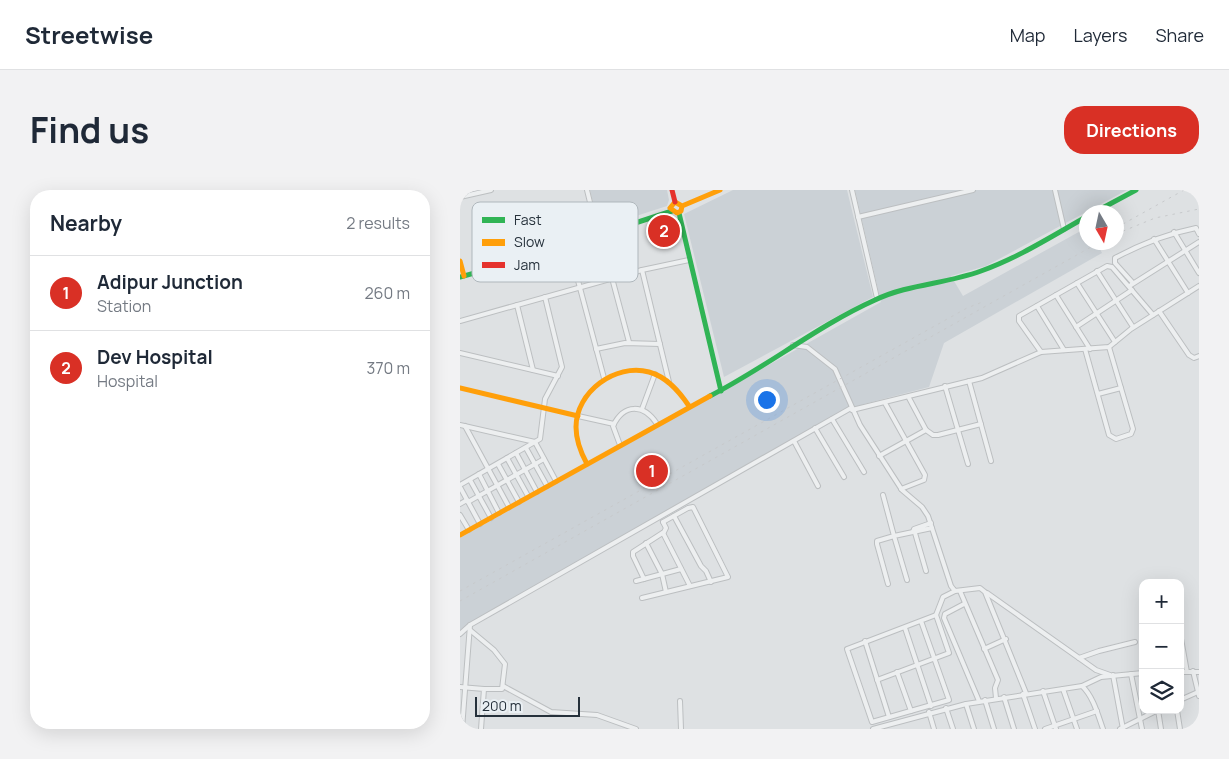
<!DOCTYPE html>
<html lang="en">
<head>
<meta charset="utf-8">
<style>
	:root { --surface:#fff; --page:#f2f2f3; --text:#1f2937; --muted:#747a83; --line:#e0e1e3; --accent:#d93025 }
	body { margin:0; font-family:Manrope,sans-serif; background:var(--page); color:var(--text) }
	.controls { position:absolute; right:15px; bottom:15px; display:grid; overflow:hidden; border-radius:10px; box-shadow:0 5px 20px #0002 }
	.controls button { width:45px; height:45px; display:grid; place-items:center; padding:0; border:0; border-bottom:1px solid var(--line); background:var(--surface); color:var(--text); font:25px sans-serif }
	.compass { position:absolute; left:619px; top:15px; width:45px; height:45px; border-radius:50%; background:var(--surface); box-shadow:0 5px 20px #0002; rotate:171deg }
	.scale { position:absolute; left:15px; bottom:12px; width:105px; box-sizing:border-box; padding-left:5px; border:2px solid #26313b; border-top:0; font-size:14px; line-height:18px; white-space:nowrap; color:#26313b; -webkit-text-stroke:4px #eaf0f4; paint-order:stroke }
	.you { position:absolute; left:306px; top:209px; width:18px; height:18px; margin:-12px; border:4px solid #fff; border-radius:50%; background:#1a73e8; box-shadow:0 0 0 8px #1a73e833 }
	.badge { display:grid; place-items:center; width:32px; height:32px; border-radius:50%; background:var(--accent); color:#fff; font-size:16px; font-weight:700 }
	.pin { position:absolute; translate:-50% -50%; border:2px solid #fff; box-shadow:0 1px 5px #0006 }
	.list { margin:0; padding:0; list-style:none }
	h2 { display:flex; justify-content:space-between; align-items:center; height:65px; margin:0; padding:0 20px; font-size:21px }
	h2 small { font-size:16px; font-weight:400; color:var(--muted) }
	.list li { display:grid; grid-template-columns:32px 1fr auto; gap:15px; align-items:center; box-sizing:border-box; height:75px; padding:0 20px; border-top:1px solid var(--line) }
	.list b { display:block; font-size:19px; white-space:nowrap }
	.list p { margin:0; font-size:16px; white-space:nowrap; color:var(--muted) }
	.list em { font-size:16px; font-style:normal; color:var(--muted) }
	.icon { flex:none; width:28px; height:28px; fill:none; stroke:currentColor; stroke-width:2; stroke-linecap:round; stroke-linejoin:round }
	.map { position:relative; flex:none; width:739px; height:539px; overflow:hidden; border-radius:20px }
	header { display:flex; align-items:center; gap:30px; box-sizing:border-box; height:70px; padding:0 25px; background:var(--surface); border-bottom:1px solid var(--line) }
	header strong { font-size:24px }
	nav { display:flex; gap:28px; margin-inline-start:auto; font-size:18px }
	.intro { display:flex; align-items:center; justify-content:space-between; box-sizing:border-box; height:120px; padding:0 30px }
	h1 { margin:0; font-size:35px }
	.button { padding:12px 22px; border-radius:20px; background:var(--accent); color:#fff; font-size:18px; font-weight:700 }
	main { display:flex; gap:30px; padding:0 30px }
	aside { flex:1; background:var(--surface); border-radius:20px; box-shadow:0 5px 20px #0002 }
	.map>svg:first-child { display:block }
	.built { fill:#cbd1d6 }
	.lines { fill:none; stroke-linecap:round; stroke-linejoin:round }
	.street-casing { stroke:#bcbfc1; stroke-width:6 }
	.street { stroke:#edeff0; stroke-width:4 }
	.fast { stroke:#30b455; stroke-width:5 }
	.slow { stroke:#ff9f0a; stroke-width:5 }
	.jam { stroke:#e5322d; stroke-width:5 }
	.rail { stroke:#c7c9cb; stroke-width:1; stroke-dasharray:2.5 5; stroke-linecap:butt }
	.key { fill:#eaf0f4; stroke:#afb7bc; stroke-width:1 }
	.key-label { font-size:14px; fill:#26313b }
</style>
</head>
<body>
<header>
<strong>Streetwise</strong>
<nav><a>Map</a><a>Layers</a><a>Share</a></nav>
</header>
<div class="intro"><h1>Find us</h1><a class="button">Directions</a></div>
<main>
<aside>
<h2>Nearby<small>2 results</small></h2>
<ul class="list">
<li><span class="badge">1</span><div><b>Adipur Junction</b><p>Station</p></div><em>260 m</em></li>
<li><span class="badge">2</span><div><b>Dev Hospital</b><p>Hospital</p></div><em>370 m</em></li>
</ul>
</aside>
<div class="map">
<svg width="739" height="539" viewBox="0 0 739 539">
	<rect width="100%" height="100%" fill="#dee1e3"/>
	<!-- built -->
	<g class="built">
		<path d="M130,0h77l2,10 -2,6 -68,22z"/>
		<path d="M273,0h114l26,107 -149,80 -40,-163z"/>
		<path d="M395,0h272l-141,76 -35,10 12,20 123,-68v14l11,1 5,10 -158,90 -15,44 -65,17 -404,228v-94l421,-236z"/>
	</g>
	<g class="lines">
		<!-- street casing -->
		<g class="street-casing">
			<g id="street">
				<path d="M127,0l11,45"/>
				<path d="M392,0l25,108"/>
				<path d="M595,0l9,39"/>
				<path d="M0,7l31,-7"/>
				<path d="M398,27l115,-27"/>
				<path d="M714,42l25,41"/>
				<path d="M694,49l34,54"/>
				<path d="M108,53l36,135"/>
				<path d="M182,80l27,112"/>
				<path d="M637,81l36,56"/>
				<path d="M152,88l17,64"/>
				<path d="M617,93l38,59"/>
				<path d="M673,93l-18,-20v-5c26,-14 51,-24 81,-30l3,6"/>
				<path d="M671,95l68,-43"/>
				<path d="M596,105l34,54"/>
				<path d="M57,115l16,65"/>
				<path d="M577,116l27,44"/>
				<path d="M699,121l30,44 5,3 5,-2"/>
				<path d="M0,131l182,-51 47,-10"/>
				<path d="M616,137l56,-37"/>
				<path d="M333,155l14,2 28,22 25,56 42,65 20,17 6,9 23,70 4,5 25,-3 5,4 41,101"/>
				<path d="M136,159l29,-6 35,1"/>
				<path d="M625,159l24,86 7,4 15,-5 2,-5 -24,-82"/>
				<path d="M581,162l-22,-31v-5l88,-50 5,1 41,48"/>
				<path d="M0,163l98,23"/>
				<path d="M509,191l22,80"/>
				<path d="M485,196l23,78"/>
				<path d="M638,204l23,-6"/>
				<path d="M449,208l17,32"/>
				<path d="M425,213l40,72 -1,5 -23,9"/>
				<path d="M182,219l13,-35"/>
				<path d="M392,220l130,-32 59,-26 68,-5 22,-18 68,-43"/>
				<path d="M118,226l36,8"/>
				<path d="M372,229l32,53"/>
				<path d="M0,235l75,17"/>
				<path d="M5,236l44,81"/>
				<path d="M355,238l29,49"/>
				<path d="M334,251l24,45"/>
				<path d="M75,252l21,39"/>
				<path d="M160,255l-7,-19c11,-23 31,-22 44,-2"/>
				<path d="M66,258l21,38"/>
				<path d="M56,263l21,39"/>
				<path d="M419,266l47,-26 7,5h5l43,-11"/>
				<path d="M47,268l21,38"/>
				<path d="M38,274l21,38"/>
				<path d="M19,284l20,39"/>
				<path d="M10,290l21,38"/>
				<path d="M0,295l80,-46 5,-40 17,-32 -17,-70"/>
				<path d="M0,297l20,37"/>
				<path d="M423,305l11,41 -17,5v3l11,40"/>
				<path d="M8,312l76,-43"/>
				<path d="M0,314l7,-4"/>
				<path d="M0,325l9,15"/>
				<path d="M214,326l27,50 5,5 5,11"/>
				<path d="M471,333l-17,6 -1,3 19,-4"/>
				<path d="M203,343l27,53"/>
				<path d="M455,343l11,38"/>
				<path d="M186,353l16,31 4,18"/>
				<path d="M184,389l-11,-23v-4l31,-20 2,-4 -3,-6"/>
				<path d="M447,390l-13,-44 19,-4"/>
				<path d="M176,391l45,-12"/>
				<path d="M500,401l38,89 -3,8 1,10"/>
				<path d="M527,403l109,77 14,5"/>
				<path d="M182,408l86,-21 -35,-70 -5,1 -25,14"/>
				<path d="M504,414l-19,10 -1,4 35,83"/>
				<path d="M461,431l28,79 -77,22 -25,-73 89,-34 7,-18 12,-6"/>
				<path d="M445,438l26,78"/>
				<path d="M10,440l24,20 11,14 -3,25h-18"/>
				<path d="M720,443l7,39"/>
				<path d="M0,444l10,-9 381,-217"/>
				<path d="M405,451l24,76"/>
				<path d="M524,459l22,-10"/>
				<path d="M619,468l20,-7 36,-9"/>
				<path d="M733,481l6,25"/>
				<path d="M437,482l14,39"/>
				<path d="M720,482h19"/>
				<path d="M671,484l11,55"/>
				<path d="M653,485l10,54"/>
				<path d="M417,490l72,-27 -13,-38"/>
				<path d="M43,496l48,26 46,3 39,14"/>
				<path d="M622,496l19,-9 42,-4"/>
				<path d="M0,497l24,2 -3,40"/>
				<path d="M603,499l14,40"/>
				<path d="M583,501l13,38"/>
				<path d="M563,504l12,35"/>
				<path d="M544,507l10,32"/>
				<path d="M525,510l9,29"/>
				<path d="M720,510l18,-8"/>
				<path d="M220,511l1,28"/>
				<path d="M506,514l8,25"/>
				<path d="M486,518l7,21"/>
				<path d="M698,520l3,19"/>
				<path d="M717,520l3,19"/>
				<path d="M469,522l5,17"/>
				<path d="M2,539l8,-104"/>
				<path d="M413,539l93,-25 116,-18c11,10 16,29 21,43"/>
				<path d="M585,539l52,-18"/>
				<path d="M660,539l38,-19"/>
			</g>
		</g>
		<!-- street -->
		<use href="#street" class="street"/>
		<!-- fast -->
		<g class="fast">
			<path d="M635,22l41,-22"/>
			<path d="M219,23l42,178"/>
			<path d="M0,87l71,-20 141,-46"/>
			<path d="M250,206c57,-29 107,-70 165,-96 33,-16 71,-16 106,-29 37,-13 71,-35 105,-54"/>
		</g>
		<!-- slow -->
		<g class="slow">
			<path d="M222,16l-7,-4 -5,6 7,5 4,-2 1,-5 38,-16"/>
			<path d="M0,71l4,15"/>
			<path d="M0,198l118,28"/>
			<path d="M127,274c-6,-11 -11,-24 -11,-37 0,-35 39,-64 73,-55 18,5 30,19 40,34"/>
			<path d="M0,345l250,-139"/>
		</g>
		<!-- jam -->
		<path class="jam" d="M212,0l3,12"/>
		<!-- rail -->
		<g class="rail">
			<path d="M663,34l61,-34"/>
			<path d="M656,44l39,-16 44,-9"/>
			<path d="M0,401l507,-283 18,-7"/>
			<path d="M0,411l640,-359"/>
		</g>
	</g>
	<!-- legend -->
	<rect x="12" y="12" width="166" height="80" rx="8" class="key"/>
	<rect x="22" y="27" width="23" height="6" fill="#30b455"/>
	<rect x="22" y="49" width="23" height="7" fill="#ff9f0a"/>
	<rect x="22" y="72" width="23" height="6" fill="#e5322d"/>
	<g class="key-label">
		<text x="54" y="35">Fast</text>
		<text x="54" y="57">Slow</text>
		<text x="54" y="80">Jam</text>
	</g>
</svg>
<div class="controls">
<button>+</button>
<button>−</button>
<button><svg class="icon" aria-label="layers" viewBox="0 0 24 24"><path d="M12 4l9 5-9 5-9-5zM3 14l9 5 9-5"/></svg></button>
</div>
<svg class="compass" viewBox="-18 -18 36 36"><path d="M0-13l5 13h-10z" fill="#e53935"/><path d="M0 13l5-13h-10z" fill="#747a83"/></svg>
<div class="scale">200 m</div>
<div class="you"></div>
<div class="pin badge" style="left:192px;top:281px">1</div>
<div class="pin badge" style="left:204px;top:41px">2</div>
</div>
</main>
</body>
</html>
